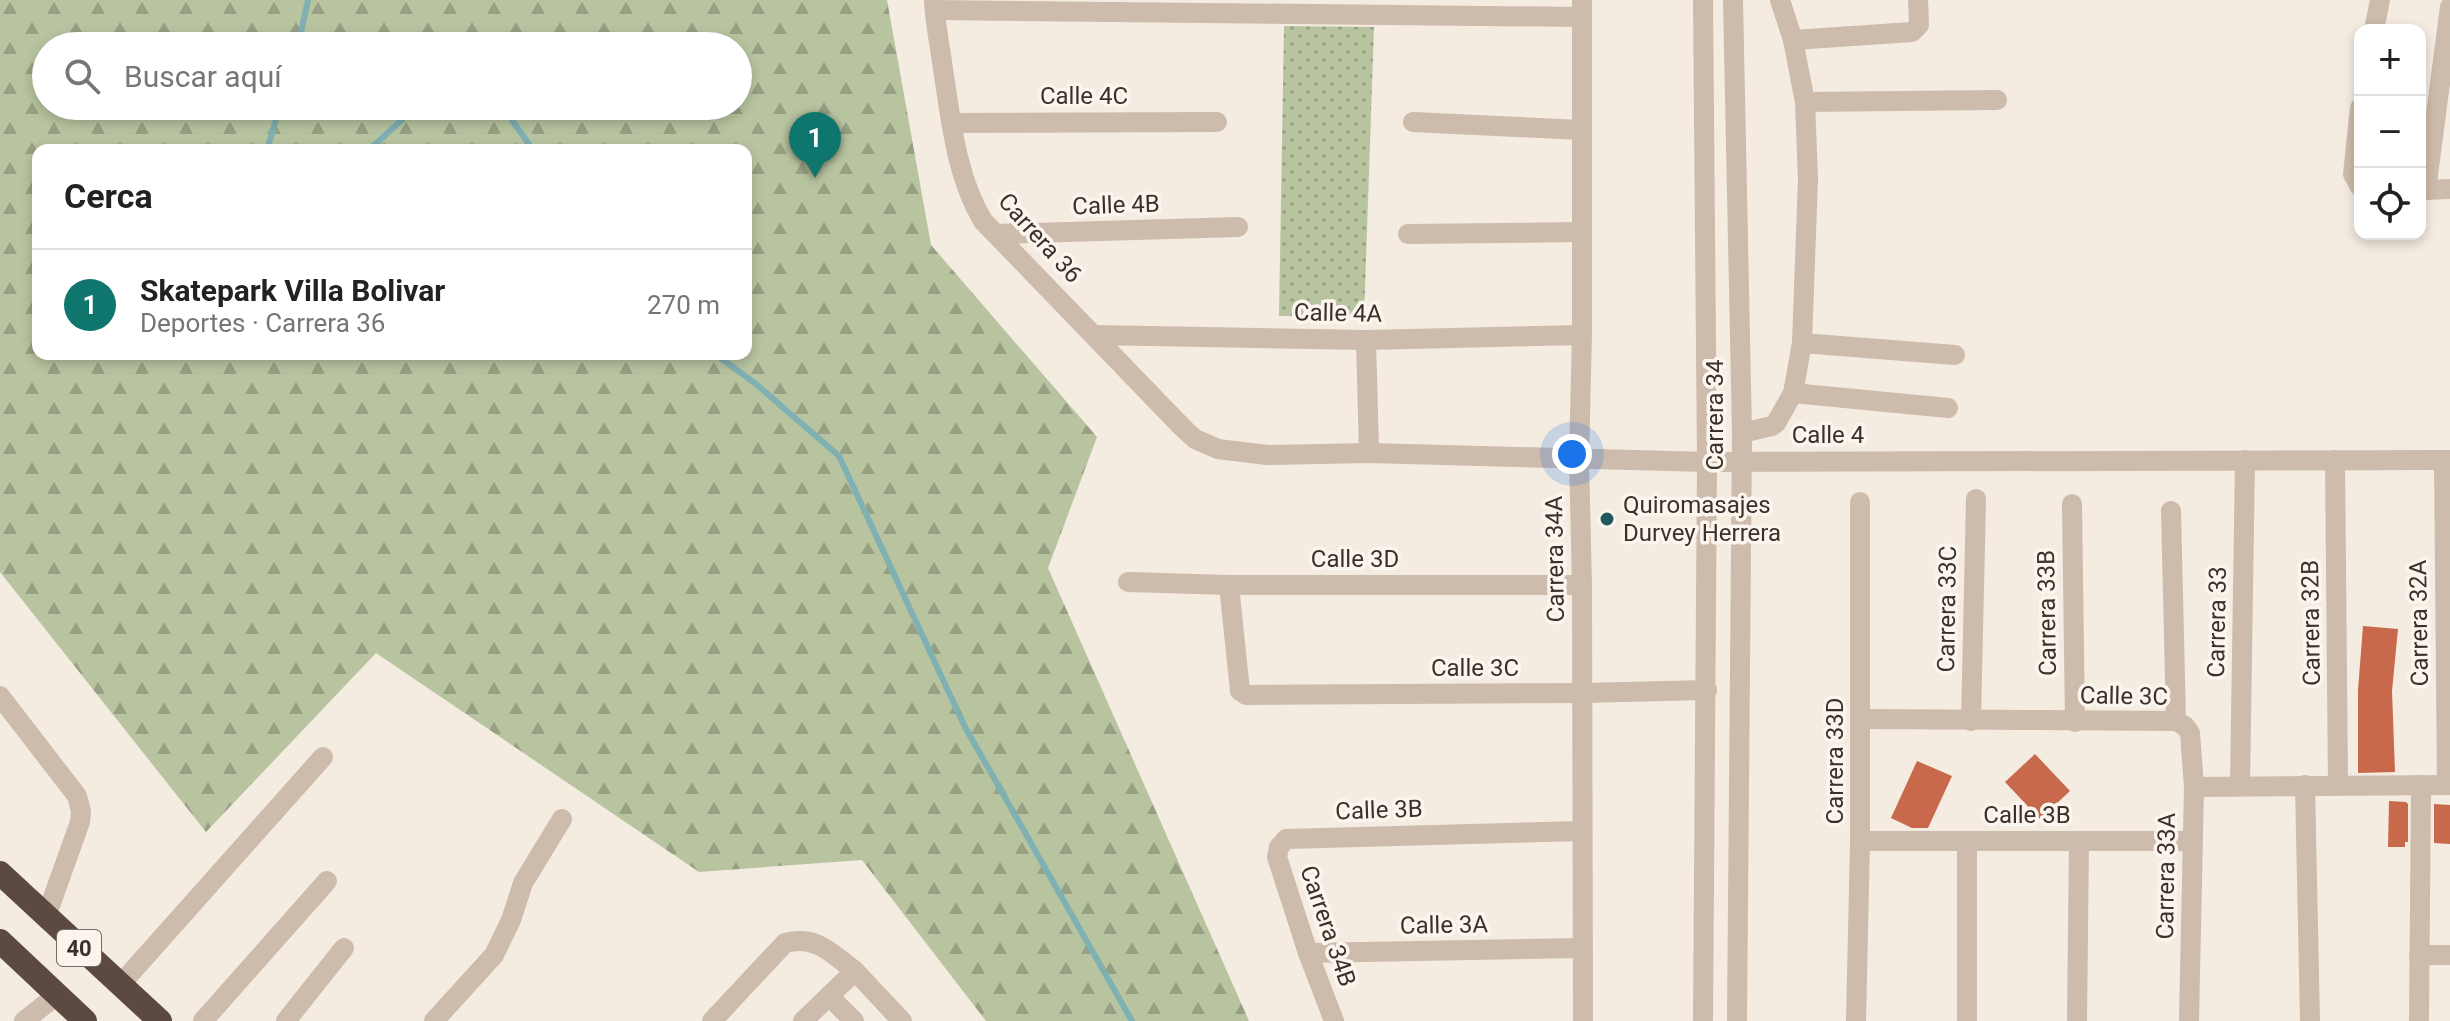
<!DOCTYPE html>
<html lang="es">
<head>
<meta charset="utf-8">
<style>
	:root { --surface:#fff; --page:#f6f6f6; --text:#222; --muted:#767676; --line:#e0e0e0; --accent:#0f766e }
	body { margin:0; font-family:Roboto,sans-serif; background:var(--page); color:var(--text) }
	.controls { position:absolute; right:24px; top:24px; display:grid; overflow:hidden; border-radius:16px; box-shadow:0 4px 12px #0003 }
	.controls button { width:72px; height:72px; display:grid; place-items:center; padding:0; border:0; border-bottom:2px solid var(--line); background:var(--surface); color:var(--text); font:40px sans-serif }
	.you { position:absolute; left:1572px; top:454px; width:28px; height:28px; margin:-20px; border:6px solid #fff; border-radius:50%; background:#1a73e8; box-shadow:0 0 0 12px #1a73e833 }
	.badge { display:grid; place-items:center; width:52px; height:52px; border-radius:50%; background:var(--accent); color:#fff; font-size:26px; font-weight:700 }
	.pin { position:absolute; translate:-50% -66px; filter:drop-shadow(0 2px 4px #0008) }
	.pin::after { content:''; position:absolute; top:42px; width:28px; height:24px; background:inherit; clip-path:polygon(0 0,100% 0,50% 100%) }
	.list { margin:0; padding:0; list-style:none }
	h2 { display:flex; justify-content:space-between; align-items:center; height:104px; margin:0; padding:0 32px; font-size:34px }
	h2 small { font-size:26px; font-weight:400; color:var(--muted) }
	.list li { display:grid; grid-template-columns:52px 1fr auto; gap:24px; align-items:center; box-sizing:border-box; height:112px; padding:0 32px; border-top:2px solid var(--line) }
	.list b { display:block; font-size:30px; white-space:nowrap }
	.list p { margin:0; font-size:26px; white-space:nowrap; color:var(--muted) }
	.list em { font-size:26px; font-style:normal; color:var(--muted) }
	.icon { flex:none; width:44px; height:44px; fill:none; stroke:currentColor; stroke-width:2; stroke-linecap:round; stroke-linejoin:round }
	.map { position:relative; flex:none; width:2450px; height:1021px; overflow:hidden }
	.search { position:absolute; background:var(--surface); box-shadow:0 4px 12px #0003; left:32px; top:32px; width:720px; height:88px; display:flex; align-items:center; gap:20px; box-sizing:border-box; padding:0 28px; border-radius:44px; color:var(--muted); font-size:30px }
	.panel { position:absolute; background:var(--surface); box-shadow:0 4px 12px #0003; left:32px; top:144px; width:720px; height:216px; border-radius:16px }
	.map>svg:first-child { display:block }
	.grass { fill:url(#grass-dots) }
	.forest { fill:url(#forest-firs); fill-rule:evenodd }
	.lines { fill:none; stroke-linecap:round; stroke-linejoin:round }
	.stream { stroke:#7fb0b2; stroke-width:6 }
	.building { fill:#c8694b }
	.minor { stroke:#cdbbac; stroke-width:20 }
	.highway { stroke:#5c4a42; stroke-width:24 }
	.poi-dot { fill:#1f5a5e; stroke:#fbf5ee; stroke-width:3 }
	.labels { text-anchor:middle; stroke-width:7; stroke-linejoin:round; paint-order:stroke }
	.shield { fill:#fbf5ee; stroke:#756b66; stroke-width:2 }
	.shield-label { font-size:22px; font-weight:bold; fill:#3b302b }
	.street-label { font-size:24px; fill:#3b302b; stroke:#fbf5ee }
	.poi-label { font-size:24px; fill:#3b302b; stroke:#fbf5ee; text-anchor:start }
</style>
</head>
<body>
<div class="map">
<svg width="2450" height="1021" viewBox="0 0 2450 1021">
	<defs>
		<pattern id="grass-dots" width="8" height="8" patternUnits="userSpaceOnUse" patternTransform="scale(2)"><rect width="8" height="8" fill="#b8c4a0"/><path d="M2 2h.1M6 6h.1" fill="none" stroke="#97a083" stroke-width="1.8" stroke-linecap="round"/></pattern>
		<pattern id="forest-firs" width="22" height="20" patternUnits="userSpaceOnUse" patternTransform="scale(2)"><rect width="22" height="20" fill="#b8c4a0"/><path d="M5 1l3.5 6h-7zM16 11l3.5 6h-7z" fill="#97a083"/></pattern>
	</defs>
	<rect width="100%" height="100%" fill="#f4ebe1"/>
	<!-- grass -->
	<path class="grass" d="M1284,26l90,1 -10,290 -85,-1z"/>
	<!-- forest -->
	<path class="forest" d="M0,0h887l44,245 166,192 -49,131 201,453h-263l-124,-161 -163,12 -323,-219 -170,179 -206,-260zM46,46h692v60h-692zM38,150h708v204h-708z"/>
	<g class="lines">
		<!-- stream -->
		<g class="stream">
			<path d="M298,46l10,-46"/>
			<path d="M502,106l31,44"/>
			<path d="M267,150l13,-44"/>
			<path d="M369,150l48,-44"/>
			<path d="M715,354l41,30 83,72 126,271 167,294"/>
		</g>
	</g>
	<!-- building -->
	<g class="building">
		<path d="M2363,626l35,3 -6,62 3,81 -37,1v-83z"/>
		<path d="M2035,754l35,37 -30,28 -35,-37z"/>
		<path d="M1917,761l35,15 -24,52h-16l-21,-10z"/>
		<path d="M2389,801l17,1 2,2v38h-3v5h-17z"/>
		<path d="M2434,804l16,1v39l-16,-1z"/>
	</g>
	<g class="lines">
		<!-- minor -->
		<g class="minor">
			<path d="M934,0c1,23 6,46 9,69 8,51 13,107 40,152l200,207 12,11 23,10 49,6 102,-2 338,9 743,-2"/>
			<path d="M1582,0v335l-3,122 3,128 1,436"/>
			<path d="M1703,0l4,462 -4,559"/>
			<path d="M1733,0l9,433 -5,588"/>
			<path d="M935,10l647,7"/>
			<path d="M2374,30l6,-30"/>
			<path d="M1793,40l119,-8 7,-7 -1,-25"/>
			<path d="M1805,102l192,-2"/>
			<path d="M2360,108l-7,66 7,13"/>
			<path d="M1413,122l168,8"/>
			<path d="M952,123l265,-1"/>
			<path d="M2420,190h6l24,-183"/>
			<path d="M2426,190l24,-1"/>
			<path d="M996,234l242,-7"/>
			<path d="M1408,234l173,-2"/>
			<path d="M1094,335l272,5 216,-5"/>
			<path d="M1366,340l3,113"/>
			<path d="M1802,343l153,12"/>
			<path d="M1793,393l155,15"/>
			<path d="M1742,433l30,-7 4,-3 17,-30 9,-50 6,-164 -3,-77 -12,-62 -13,-40"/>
			<path d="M2335,460l3,325"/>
			<path d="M2444,460l3,325"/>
			<path d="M2072,504l3,218"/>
			<path d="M2171,511l5,210"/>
			<path d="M1128,582l101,3h353"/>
			<path d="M1229,585l11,106 6,4 336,-2 125,-3"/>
			<path d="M0,696l77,100 4,15 -1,11 -34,95"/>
			<path d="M1861,719l315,2 9,5 5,7 4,54 -5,234"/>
			<path d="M1971,721l5,-222"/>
			<path d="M2240,785l5,-325"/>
			<path d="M2305,785l5,236"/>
			<path d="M2194,787l256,-2"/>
			<path d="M1860,841h333"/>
			<path d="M1308,953l273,-5"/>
			<path d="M2419,955h31"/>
			<path d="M855,971l47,50"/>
			<path d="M120,985l203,-228"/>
			<path d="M24,1021l33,-26"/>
			<path d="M203,1021l124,-140"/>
			<path d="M286,1021l58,-73"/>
			<path d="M434,1021l60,-66 17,-35 12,-37 39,-64"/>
			<path d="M712,1021l73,-78c32,-8 46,10 70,28l-26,25"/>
			<path d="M803,1021l26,-25 25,25"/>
			<path d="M1334,1021l-26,-68 -31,-96 2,-10 7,-8 295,-8"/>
			<path d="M1856,1021l4,-180v-339"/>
			<path d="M1967,1021v-180"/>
			<path d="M2077,1021l2,-180"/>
			<path d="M2419,1021l2,-236"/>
		</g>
		<!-- highway -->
		<g class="highway">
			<path d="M0,873l160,148"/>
			<path d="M0,941l85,80"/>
		</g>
	</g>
	<!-- markers -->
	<circle class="poi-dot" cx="1607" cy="519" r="8"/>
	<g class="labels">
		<!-- shield labels -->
		<rect class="shield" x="57" y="930" width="44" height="36" rx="6"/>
		<g class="shield-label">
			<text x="79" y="956">40</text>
		</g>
		<!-- street labels -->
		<g class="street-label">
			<text x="1084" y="104">Calle 4C</text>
			<text transform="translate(1116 205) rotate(-2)" y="8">Calle 4B</text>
			<text transform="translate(1040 238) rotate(48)" y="8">Carrera 36</text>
			<text transform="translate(1338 313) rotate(1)" y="8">Calle 4A</text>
			<text transform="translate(1715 415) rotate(-90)" y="8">Carrera 34</text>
			<text x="1828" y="443">Calle 4</text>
			<text x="1355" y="567">Calle 3D</text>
			<text transform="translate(1555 559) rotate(-91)" y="8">Carrera 34A</text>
			<text transform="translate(1947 609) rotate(-89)" y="8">Carrera 33C</text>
			<text transform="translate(2047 613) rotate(-91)" y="8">Carrera 33B</text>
			<text transform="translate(2217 622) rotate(-89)" y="8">Carrera 33</text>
			<text transform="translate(2311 623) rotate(-91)" y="8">Carrera 32B</text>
			<text transform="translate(2419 623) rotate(-91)" y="8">Carrera 32A</text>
			<text x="1475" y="676">Calle 3C</text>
			<text transform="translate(2124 696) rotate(1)" y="8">Calle 3C</text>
			<text transform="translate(1835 761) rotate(-90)" y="8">Carrera 33D</text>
			<text transform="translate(1379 810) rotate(-2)" y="8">Calle 3B</text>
			<text x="2027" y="823">Calle 3B</text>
			<text transform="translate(2166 876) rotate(-89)" y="8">Carrera 33A</text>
			<text transform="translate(1444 925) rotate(-1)" y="8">Calle 3A</text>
			<text transform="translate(1328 926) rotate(71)" y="8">Carrera 34B</text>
		</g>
		<!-- poi labels -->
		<g class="poi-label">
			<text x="1623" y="513">Quiromasajes<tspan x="1623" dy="28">Durvey Herrera</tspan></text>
		</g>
	</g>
</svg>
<div class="controls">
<button>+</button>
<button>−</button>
<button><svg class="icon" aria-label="locate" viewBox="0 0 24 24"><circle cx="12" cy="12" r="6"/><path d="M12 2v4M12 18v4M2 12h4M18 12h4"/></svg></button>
</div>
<div class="you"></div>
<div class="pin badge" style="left:815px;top:178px">1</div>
<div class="search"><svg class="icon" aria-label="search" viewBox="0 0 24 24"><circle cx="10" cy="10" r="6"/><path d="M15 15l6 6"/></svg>Buscar aquí</div>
<section class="panel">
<h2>Cerca<small></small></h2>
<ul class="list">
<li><span class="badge">1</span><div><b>Skatepark Villa Bolivar</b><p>Deportes · Carrera 36</p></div><em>270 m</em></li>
</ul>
</section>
</div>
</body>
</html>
